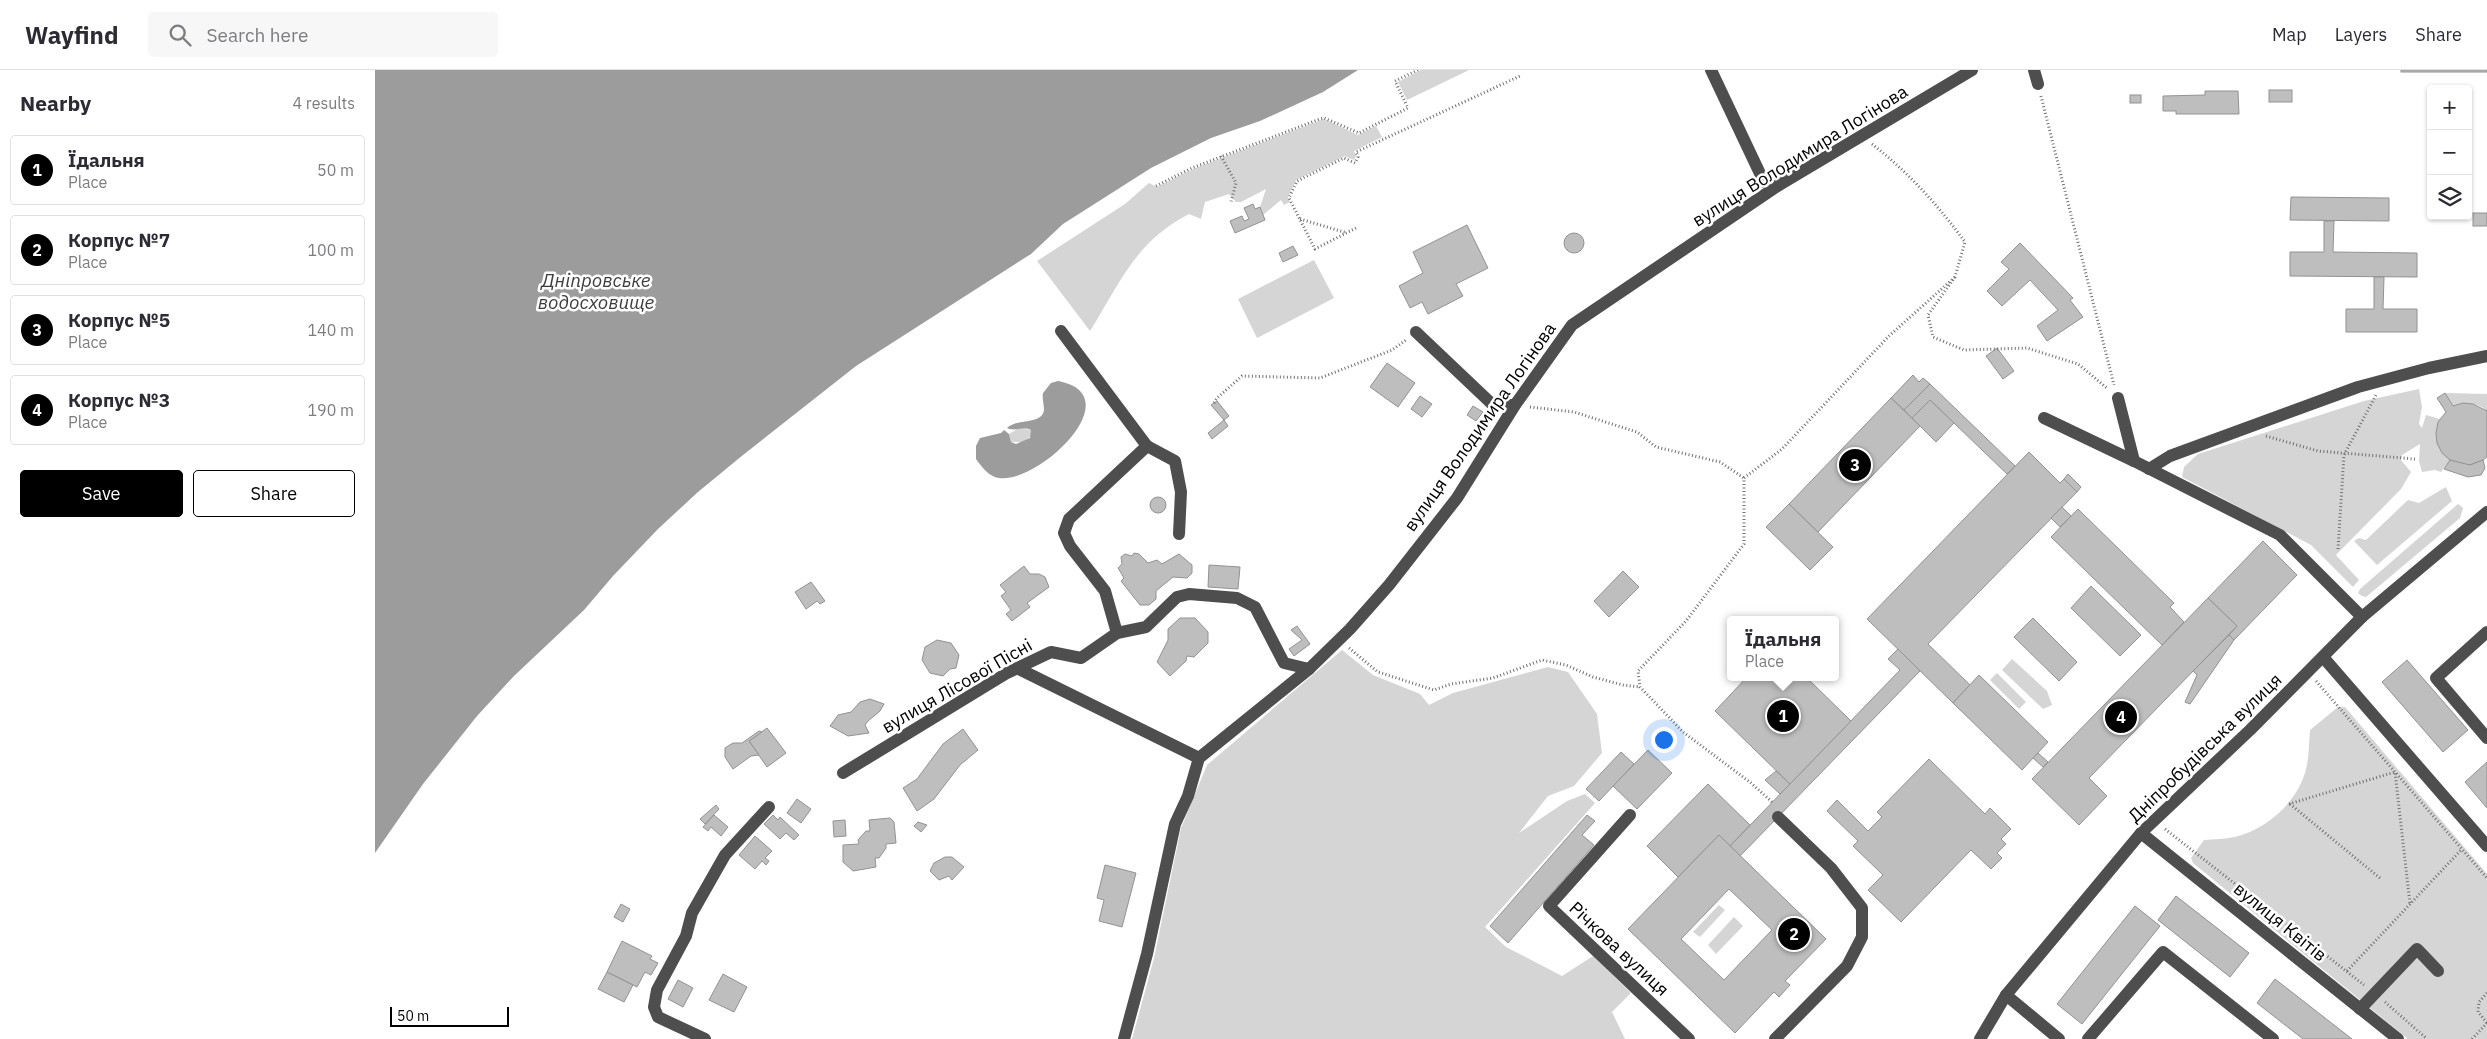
<!DOCTYPE html>
<html lang="en">
<head>
<meta charset="utf-8">
<style>
	:root { --surface:#fff; --page:#f7f7f7; --text:#2b2b33; --muted:#7c7c81; --line:#e1e1e2; --accent:#000 }
	body { margin:0; font-family:"IBM Plex Sans",sans-serif; background:var(--page); color:var(--text) }
	.controls { position:absolute; right:15px; top:15px; display:grid; overflow:hidden; border-radius:5px; box-shadow:0 1px 4px #0004 }
	.controls button { width:45px; height:45px; display:grid; place-items:center; padding:0; border:0; border-bottom:1px solid var(--line); background:var(--surface); color:var(--text); font:25px sans-serif }
	.scale { position:absolute; left:15px; bottom:12px; width:119px; box-sizing:border-box; padding-left:5px; border:2px solid #000; border-top:0; font-size:14px; line-height:18px; white-space:nowrap; color:#000; -webkit-text-stroke:4px #fff; paint-order:stroke }
	.you { position:absolute; left:1288px; top:669px; width:18px; height:18px; margin:-12px; border:4px solid #fff; border-radius:50%; background:#1a73e8; box-shadow:0 0 0 8px #1a73e833 }
	.badge { display:grid; place-items:center; width:32px; height:32px; border-radius:50%; background:var(--accent); color:#fff; font-size:16px; font-weight:700 }
	.pin { position:absolute; translate:-50% -50%; border:2px solid #fff; box-shadow:0 1px 5px #0006 }
	.popup { position:absolute; left:1352px; top:546px; width:112px; height:65px; box-sizing:border-box; display:grid; place-content:center; border-radius:5px; background:var(--surface); filter:drop-shadow(0 1px 4px #0005); font-size:16px; white-space:nowrap; color:var(--muted) }
	.popup b { font-size:19px; color:var(--text) }
	.popup::after { content:''; position:absolute; left:50%; top:100%; margin-left:-10px; border:10px solid transparent; border-top-color:var(--surface) }
	.list { margin:0; padding:0; list-style:none }
	h2 { display:flex; justify-content:space-between; align-items:center; height:65px; margin:0; padding:0 20px; font-size:21px }
	h2 small { font-size:16px; font-weight:400; color:var(--muted) }
	.list li { display:grid; grid-template-columns:32px 1fr auto; gap:15px; align-items:center; box-sizing:border-box; height:70px; margin:0 10px 10px; padding:0 10px; border:1px solid var(--line); border-radius:5px }
	.list b { display:block; font-size:19px; white-space:nowrap }
	.list p { margin:0; font-size:16px; white-space:nowrap; color:var(--muted) }
	.list em { font-size:16px; font-style:normal; color:var(--muted) }
	.actions { display:flex; gap:10px; padding:15px 20px }
	.actions a { flex:1; padding:11px 0; border:1px solid var(--accent); border-radius:5px; text-align:center; font-size:18px; color:var(--accent) }
	.actions .main { background:var(--accent); color:#fff }
	.icon { flex:none; width:28px; height:28px; fill:none; stroke:currentColor; stroke-width:2; stroke-linecap:round; stroke-linejoin:round }
	.map { position:relative; flex:none; width:2112px; height:969px; overflow:hidden }
	header { display:flex; align-items:center; gap:30px; box-sizing:border-box; height:70px; padding:0 25px; background:var(--surface); border-bottom:1px solid var(--line) }
	header strong { font-size:24px }
	nav { display:flex; gap:28px; margin-inline-start:auto; font-size:18px }
	.search { width:350px; height:45px; background:var(--page); display:flex; align-items:center; gap:12px; box-sizing:border-box; padding:0 18px; border-radius:5px; color:var(--muted); font-size:19px }
	main { display:flex }
	aside { flex:1; background:var(--surface) }
	.map>svg:first-child { display:block }
	.green { fill:#d5d5d5 }
	.water { fill:#9c9c9c }
	.building { fill:#bebebe; stroke:#929292; fill-rule:evenodd }
	.lines { fill:none; stroke-linecap:round; stroke-linejoin:round }
	.path { stroke:#707070; stroke-width:3; stroke-dasharray:1 2.5; stroke-linecap:butt }
	.minor { stroke:#4e4e4e; stroke-width:12 }
	.labels { text-anchor:middle; stroke-width:5; stroke-linejoin:round; paint-order:stroke }
	.street-label { font-size:18px; fill:#000; stroke:#fff }
	.water-label { font-size:19px; font-style:italic; fill:#3d3d3d; stroke:#fff }
</style>
</head>
<body>
<header>
<strong>Wayfind</strong>
<div class="search"><svg class="icon" aria-label="search" viewBox="0 0 24 24"><circle cx="10" cy="10" r="6"/><path d="M15 15l6 6"/></svg>Search here</div>
<nav><a>Map</a><a>Layers</a><a>Share</a></nav>
</header>
<main>
<aside>
<h2>Nearby<small>4 results</small></h2>
<ul class="list">
<li><span class="badge">1</span><div><b>Їдальня</b><p>Place</p></div><em>50 m</em></li>
<li><span class="badge">2</span><div><b>Корпус №7</b><p>Place</p></div><em>100 m</em></li>
<li><span class="badge">3</span><div><b>Корпус №5</b><p>Place</p></div><em>140 m</em></li>
<li><span class="badge">4</span><div><b>Корпус №3</b><p>Place</p></div><em>190 m</em></li>
</ul>
<div class="actions"><a class="main">Save</a><a>Share</a></div>
</aside>
<div class="map">
<svg width="2112" height="969" viewBox="0 0 2112 969">
	<rect width="100%" height="100%" fill="#fff"/>
	<!-- green -->
	<g class="green">
		<path d="M1046,0h48l-62,30 -9,-18z"/>
		<path d="M949,49l34,16 18,-9 6,11 -28,14 2,5 -2,4 -9,-4 -49,24 -8,17 2,5 -6,3 -3,-5 -18,15 -3,-8 6,-18 -25,13h-5l-7,-8 -24,8 -4,17 -12,-5c-54,28 -69,69 -99,117l-53,-70 88,-57 24,-21 8,4 36,-18z"/>
		<path d="M939,190l20,38 -77,40 -19,-39z"/>
		<path d="M2044,319l3,18 -3,17 3,4 4,-13 14,4 10,41 -9,12 -6,-2 -13,2 -3,-11 1,-17 -18,11 -1,5 10,12 -10,17 -65,66 23,25 -6,7 -42,-42 -129,-68 2,-10 14,-13 166,-53z"/>
		<path d="M2070,323l42,1v17c-10,-9 -22,-9 -34,-5z"/>
		<path d="M644,358l12,2 1,5 -8,7h-13l-2,-8z"/>
		<path d="M2071,417l6,14 -75,64 -23,-24 5,-3 7,2 42,-40 11,3z"/>
		<path d="M2083,434l5,4 -3,10 -94,79 -4,-1 -4,-3 2,-4z"/>
		<path d="M967,580l31,25 47,19 9,11 24,-12 95,-26 20,5 29,42 5,39 -28,33 -26,10 -29,37 48,-32 18,-7 10,9 -110,124 21,20 56,29 31,-20 38,37 -19,19 13,27h-493l22,-81 27,-130 26,-63z"/>
		<path d="M1637,589l35,32 5,14 -9,4 -41,-39z"/>
		<path d="M1622,603l29,29 -7,7 -29,-29z"/>
		<path d="M1963,637h7l142,167v165h-79l-215,-176 -2,-5 13,-18c10,-1 21,-1 31,-3 34,-9 65,-37 72,-72 2,-11 2,-24 3,-35z"/>
		<path d="M1344,835l6,5 -25,27 -7,-5z"/>
		<path d="M1359,847l9,9 -27,28 -8,-9z"/>
	</g>
	<!-- water -->
	<g class="water">
		<path d="M0,0h983l-35,22 -63,29 -49,17 -60,30 -88,56 -32,30 -175,112 -113,89 -45,37 -40,37 -45,47 -29,34 -70,66 -37,40 -54,68 -48,69z"/>
		<path d="M683,311c74,14 -19,103 -59,97 -10,-1 -18,-12 -23,-19v-13l4,-8 21,-5 3,-3 5,4 2,8 5,2 14,-6 1,-8c-8,-4 -16,2 -24,-2 11,-10 35,-3 37,-18 0,-6 -2,-11 -1,-17l8,-10z"/>
	</g>
	<!-- building -->
	<g class="building">
		<rect x="2026" y="0" width="86" height="2"/>
		<rect x="1894" y="20" width="23" height="12"/>
		<path d="M1830,21h33l1,23h-63v-3h-13v-15l42,-1z"/>
		<rect x="1755" y="25" width="11" height="8"/>
		<path d="M1916,127l98,1v23l-99,-1z"/>
		<path d="M878,134l2,5 5,-2 5,13 -30,13 -5,-12 12,-5 2,5 5,-2 -5,-11z"/>
		<rect x="2098" y="143" width="14" height="13"/>
		<path d="M1949,151h10l-1,31 84,1v24l-127,-1v-24h34z"/>
		<path d="M1092,155l21,43 -32,16 7,12 -35,18 -6,-12 -12,6 -11,-22 24,-13 -10,-21z"/>
		<circle cx="1199" cy="173" r="10"/>
		<path d="M1645,173l53,55 -3,2 13,17 -36,24 -10,-15 21,-16 -28,-30 -28,26 -15,-15 22,-22 -8,-7z"/>
		<path d="M918,176l5,9 -15,7 -4,-9z"/>
		<path d="M1999,207h10l-1,32h34v23h-71v-23h28z"/>
		<path d="M1622,278l17,23 -11,8 -17,-23z"/>
		<path d="M1012,293l28,20 -17,24 -28,-20z"/>
		<path d="M1538,305l6,7 4,-4 7,6 -26,26 -13,-12z"/>
		<path d="M1555,314l85,82 -8,8 -77,-74 -18,18 -8,-8z"/>
		<path d="M2070,323l8,13 10,-3 10,1 14,7v46l-4,3 -13,5 -10,-1 -10,-4 -8,-7 -5,-10 -1,-10 2,-11 8,-10 -9,-14z"/>
		<path d="M1045,326l12,8 -10,13 -11,-8z"/>
		<path d="M1516,328l29,28 -102,106 -29,-28z"/>
		<path d="M1555,330l24,23 -18,19 -24,-24z"/>
		<path d="M842,331l12,15 -5,4 -13,-15z"/>
		<path d="M1098,336l10,6 -7,9 -9,-6z"/>
		<path d="M849,350l4,6 -16,13 -4,-6z"/>
		<path d="M1654,382l31,31 4,-4 13,13 -149,152 42,41 -17,18 -86,-84z"/>
		<path d="M2075,390l20,5 13,-5 2,8 -4,7 -13,2 -24,-8z"/>
		<path d="M1693,404l13,13 -4,5 -13,-13z"/>
		<circle cx="783" cy="435" r="8"/>
		<path d="M1414,434l44,43 -23,23 -44,-43z"/>
		<path d="M1687,437l9,9 -11,11 -9,-9z"/>
		<path d="M1703,439l96,94 -4,4 14,15 -22,23 -111,-108z"/>
		<path d="M1888,471l34,34 -63,65 -5,-5 8,-9 -29,-28z"/>
		<path d="M759,483l5,1 9,9 9,-3 5,4 17,-10 13,11v8l-5,5 -14,-1 -17,14v8l-7,6h-9l-19,-24 3,-3 -6,-10 4,-4 -1,-7 4,-3 7,2z"/>
		<path d="M834,495l31,2 -2,22 -30,-2z"/>
		<path d="M649,496l6,8h9l6,3 4,10 -22,16 3,4 -18,14 -6,-7 5,-4 -10,-14 5,-4 -6,-7z"/>
		<path d="M1248,501l16,16 -30,30 -15,-16z"/>
		<path d="M436,512l14,19 -5,3 -3,-3 -11,8 -11,-17z"/>
		<path d="M1716,516l50,49 -21,21 -49,-48z"/>
		<path d="M1833,528l29,28 -148,152 18,18 -28,29 -47,-46z"/>
		<path d="M805,548h15l13,14v11l-14,14 -7,-1 -1,5 -16,15 -13,-14 11,-22v-11z"/>
		<path d="M1658,548l44,44 -18,19 -45,-44z"/>
		<path d="M922,556l13,18 -16,12 -5,-7 13,-9 -11,-10z"/>
		<path d="M1854,565l5,5 -44,64 -5,-2 12,-27 -4,-4z"/>
		<path d="M562,570l14,3 8,12 -3,13 -6,1 -7,7 -13,-3 -8,-13 3,-13z"/>
		<path d="M1523,579l22,22 -180,185 -10,-10 170,-176 -12,-11z"/>
		<path d="M2032,590l61,70 -25,22 -61,-70z"/>
		<path d="M1604,605l69,67 -26,28 -69,-67z"/>
		<path d="M1372,607h59l45,44 -61,63 -75,-73z"/>
		<path d="M495,629l14,5 -4,7 -12,10 -3,4 4,8 -21,3 -18,-10 8,-11 13,-3 9,-10z"/>
		<path d="M392,658l19,25 -19,14 -18,-26z"/>
		<path d="M588,659l15,21 -18,15 -26,34 -17,12 -14,-23 14,-9 26,-35z"/>
		<path d="M384,661l3,1 -13,9 10,14 -8,1 -18,13 -8,-12v-9l8,-5h9z"/>
		<path d="M1273,680l24,23 -35,36 -24,-23z"/>
		<path d="M1246,682l13,12 -35,37 -13,-12z"/>
		<path d="M1663,683l10,9 -5,5 -10,-9z"/>
		<path d="M1554,689l56,55 5,-6 21,21 -10,10 5,5 -9,9 5,5 -11,11 -20,-19 -70,72 -33,-32 15,-15 -30,-29 5,-5 -31,-30 10,-11 31,31 14,-14 -5,-5z"/>
		<path d="M2112,692v46l-22,-26z"/>
		<path d="M1401,701l14,13 -10,10 -15,-14z"/>
		<path d="M1333,714l42,41 -20,21 -11,-11 -41,42 -31,-31z"/>
		<path d="M422,729l14,10 -10,14 -14,-10z"/>
		<path d="M341,735l3,4 -14,15 -5,-5z"/>
		<path d="M339,745l14,12 -7,9 -10,-9 -3,4 -5,-4z"/>
		<path d="M398,745l5,5 2,-3 19,18 -5,5 -8,-7 -6,6 -16,-15z"/>
		<path d="M1212,745l8,6 -13,14 12,10 -86,98 -18,-17z"/>
		<path d="M515,748l4,4 2,21 -10,1v4l-7,10h-4l1,9 -23,4 -10,-9v-17l16,-1 -1,-4 8,-9h4l-1,-11z"/>
		<path d="M470,750l1,16 -12,1 -1,-16z"/>
		<path d="M543,752l9,3 -6,7 -7,-6z"/>
		<path d="M1344,765l107,104 -41,42 5,4 -11,12 -5,-5 -39,41 -107,-104zM1354,819l43,41 -48,50 -43,-41z"/>
		<path d="M380,766l17,15 -7,7 4,3 -3,4 -4,-4 -7,8 -16,-14z"/>
		<path d="M570,787h7l12,10 -12,13 -3,-4 -10,4 -9,-9 4,-8z"/>
		<path d="M730,795l31,8 -14,54 -23,-6 5,-21 -7,-2z"/>
		<path d="M1801,826l73,57 -19,24 -72,-57z"/>
		<path d="M246,834l9,5 -7,13 -9,-5z"/>
		<path d="M1760,836l25,20 -78,98 -25,-20z"/>
		<path d="M247,871l30,15 -2,3 8,4 -7,12 -6,-3 -8,15 -30,-15z"/>
		<path d="M232,902l26,13 -9,17 -26,-13z"/>
		<path d="M348,904l24,13 -13,25 -25,-12z"/>
		<path d="M1900,909l77,60h-49l-46,-36z"/>
		<path d="M303,910l15,8 -10,19 -15,-8z"/>
	</g>
	<g class="lines">
		<!-- path -->
		<g class="path">
			<path d="M1666,26l73,289"/>
			<path d="M1497,74c36,28 66,61 93,98l-10,35 -27,38 5,22 31,13 63,-2 51,16 30,25"/>
			<path d="M846,86l15,27 -5,19"/>
			<path d="M781,116l36,-18 128,-49 4,-1 35,15 49,-25 -13,-27 23,-11"/>
			<path d="M925,149l47,14"/>
			<path d="M981,158l-41,21 -26,-51 8,-17 47,-23 11,5 3,-6 -2,-5 164,-76"/>
			<path d="M839,333l3,-5 25,-22 78,2 72,-28 14,-10"/>
			<path d="M1155,337l44,5 63,20 19,15 64,15 24,16"/>
			<path d="M1891,366l52,15 97,8"/>
			<path d="M1963,479l6,-94 32,-60"/>
			<path d="M974,578l29,24 56,18 17,-6 42,-6 49,-18 24,5 27,12 30,8 17,2"/>
			<path d="M1941,611l171,197"/>
			<path d="M1397,732l-21,-19 -68,-51 -43,-45 -2,-16 48,-50 58,-77v-66l38,-29 107,-113 66,-59"/>
			<path d="M1914,734l106,-32 15,132"/>
			<path d="M1915,734l91,75"/>
			<path d="M1790,759l199,156"/>
			<path d="M1972,901l115,-122"/>
			<path d="M2112,923l-8,9 -1,10 9,11"/>
			<path d="M2010,932l42,37"/>
			<path d="M2097,969l15,-16"/>
		</g>
		<!-- minor -->
		<g class="minor">
			<path d="M1336,0l53,112 15,3"/>
			<path d="M1659,0l4,14"/>
			<path d="M686,261l86,115 -78,73 -5,14 6,13 35,45 12,42"/>
			<path d="M1041,262l77,73h22"/>
			<path d="M1743,328l16,63 146,74 82,82"/>
			<path d="M1669,348l90,43"/>
			<path d="M772,376l28,15 6,31 -2,42"/>
			<path d="M1774,399l21,-13 188,-69 71,-19 58,-12"/>
			<path d="M2112,562l-51,46 51,60"/>
			<path d="M1948,587l164,189"/>
			<path d="M644,599l180,89"/>
			<path d="M468,703l164,-100 44,-21 30,6 36,-25 29,-6 31,-30 12,-3 48,4 18,9 29,56 25,6"/>
			<path d="M1255,745l-81,91 140,133"/>
			<path d="M1766,763l257,206"/>
			<path d="M1631,925l53,44"/>
			<path d="M1985,939l57,-60 21,22"/>
			<path d="M330,969l-47,-22 -4,-10 3,-17 29,-54 6,-23 33,-58 44,-48"/>
			<path d="M749,969l23,-85 28,-130 13,-28 11,-38 110,-89 41,-40 39,-44 68,-87 58,-93 57,-80 207,-140 193,-115"/>
			<path d="M1400,969l72,-73 15,-29v-29l-31,-40 -53,-51"/>
			<path d="M1605,969l26,-44 135,-162 109,-103 112,-113 125,-105"/>
			<path d="M1713,969l75,-87 110,87"/>
		</g>
	</g>
	<g class="labels">
		<!-- street labels -->
		<g class="street-label">
			<text transform="translate(1425 86) rotate(-32)" y="6">вулиця Володимира Логінова</text>
			<text transform="translate(1105 357) rotate(-55)" y="6">вулиця Володимира Логінова</text>
			<text transform="translate(582 616) rotate(-30)" y="6">вулиця Лісової Пісні</text>
			<text transform="translate(1830 678) rotate(-44)" y="6">Дніпробудівська вулиця</text>
			<text transform="translate(1905 852) rotate(39)" y="6">вулиця Квітів</text>
			<text transform="translate(1244 879) rotate(43)" y="6">Річкова вулиця</text>
		</g>
		<!-- water labels -->
		<g class="water-label">
			<text x="221" y="217">Дніпровське<tspan x="221" dy="22">водосховище</tspan></text>
		</g>
	</g>
</svg>
<div class="controls">
<button>+</button>
<button>−</button>
<button><svg class="icon" aria-label="layers" viewBox="0 0 24 24"><path d="M12 4l9 5-9 5-9-5zM3 14l9 5 9-5"/></svg></button>
</div>
<div class="scale">50 m</div>
<div class="you"></div>
<div class="pin badge" style="left:1408px;top:646px">1</div>
<div class="popup"><b>Їдальня</b>Place</div>
<div class="pin badge" style="left:1419px;top:864px">2</div>
<div class="pin badge" style="left:1480px;top:395px">3</div>
<div class="pin badge" style="left:1746px;top:647px">4</div>
</div>
</main>
</body>
</html>
